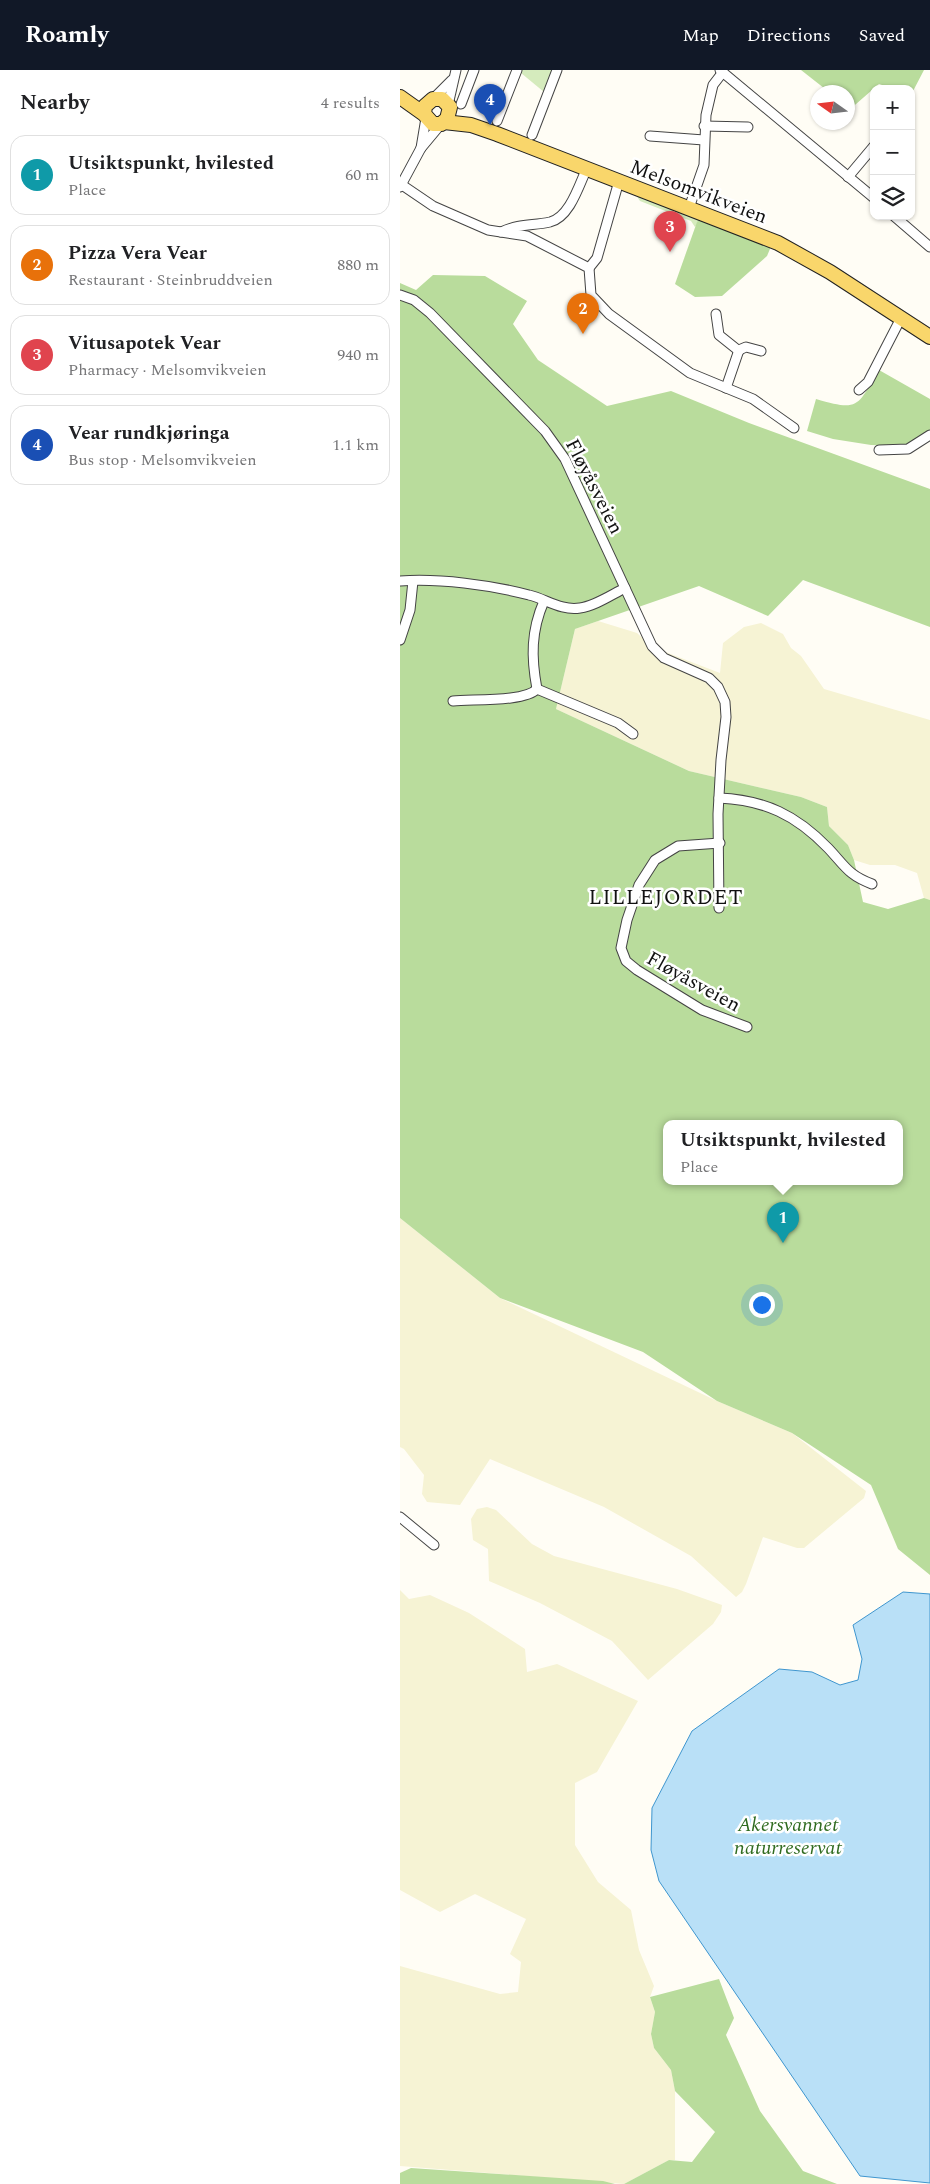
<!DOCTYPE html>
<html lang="en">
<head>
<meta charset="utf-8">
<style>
	:root { --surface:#fff; --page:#f6f6f6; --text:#202124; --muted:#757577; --line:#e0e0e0; --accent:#111827 }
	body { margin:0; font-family:Spectral,serif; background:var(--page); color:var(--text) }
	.controls { position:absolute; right:15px; top:15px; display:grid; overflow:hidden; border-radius:10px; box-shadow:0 1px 4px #0004 }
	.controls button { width:45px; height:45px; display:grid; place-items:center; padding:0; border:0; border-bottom:1px solid var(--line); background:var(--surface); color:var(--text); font:25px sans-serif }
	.compass { position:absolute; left:410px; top:15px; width:45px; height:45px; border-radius:50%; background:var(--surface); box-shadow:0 1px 4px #0004; rotate:284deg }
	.you { position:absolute; left:361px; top:1234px; width:18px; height:18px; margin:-12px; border:4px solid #fff; border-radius:50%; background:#1a73e8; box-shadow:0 0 0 8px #1a73e833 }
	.badge { display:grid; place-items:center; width:32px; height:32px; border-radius:50%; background:var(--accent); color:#fff; font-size:16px; font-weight:700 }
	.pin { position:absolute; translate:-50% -41px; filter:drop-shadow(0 1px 2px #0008) }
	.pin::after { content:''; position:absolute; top:26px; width:18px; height:15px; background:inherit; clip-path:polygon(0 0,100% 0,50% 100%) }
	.popup { position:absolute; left:263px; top:1050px; width:240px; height:65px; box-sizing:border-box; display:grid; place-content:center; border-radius:10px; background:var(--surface); filter:drop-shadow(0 1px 4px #0005); font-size:16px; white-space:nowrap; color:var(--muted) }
	.popup b { font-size:19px; color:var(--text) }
	.popup::after { content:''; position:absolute; left:50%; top:100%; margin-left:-10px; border:10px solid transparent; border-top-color:var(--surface) }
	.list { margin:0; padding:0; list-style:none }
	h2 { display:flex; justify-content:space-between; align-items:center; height:65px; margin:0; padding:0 20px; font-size:21px }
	h2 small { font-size:16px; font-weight:400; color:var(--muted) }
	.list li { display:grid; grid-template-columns:32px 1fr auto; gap:15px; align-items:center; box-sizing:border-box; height:80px; margin:0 10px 10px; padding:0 10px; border:1px solid var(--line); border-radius:15px }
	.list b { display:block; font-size:19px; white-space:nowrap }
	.list p { margin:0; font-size:16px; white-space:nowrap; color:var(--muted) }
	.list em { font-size:16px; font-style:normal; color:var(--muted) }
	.icon { flex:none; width:28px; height:28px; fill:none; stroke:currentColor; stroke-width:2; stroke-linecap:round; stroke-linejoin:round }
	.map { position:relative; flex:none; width:530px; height:2114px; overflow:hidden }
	header { display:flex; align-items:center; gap:30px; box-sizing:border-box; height:70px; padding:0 25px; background:var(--accent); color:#fff }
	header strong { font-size:24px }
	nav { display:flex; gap:28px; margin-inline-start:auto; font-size:18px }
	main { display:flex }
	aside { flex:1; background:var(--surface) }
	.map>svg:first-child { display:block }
	.farmland { fill:#f6f3d4 }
	.green { fill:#d5ebbd }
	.forest { fill:#b9dc9c; fill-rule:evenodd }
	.water { fill:#b9e0f7; stroke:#3f96cf }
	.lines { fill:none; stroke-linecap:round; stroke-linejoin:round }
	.street-casing { stroke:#444; stroke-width:11 }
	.primary-casing { stroke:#222; stroke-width:16 }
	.street { stroke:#fff; stroke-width:9 }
	.primary { stroke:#f9d66b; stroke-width:14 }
	.labels { text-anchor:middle; stroke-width:5; stroke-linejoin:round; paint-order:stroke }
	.street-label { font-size:20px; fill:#111; stroke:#fff }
	.park-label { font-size:20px; font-style:italic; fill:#2f6b1f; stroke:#fff }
	.neighbourhood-label { font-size:21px; letter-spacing:1px; fill:#111; stroke:#fff }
</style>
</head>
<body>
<header>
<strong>Roamly</strong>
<nav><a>Map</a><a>Directions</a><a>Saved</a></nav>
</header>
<main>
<aside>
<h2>Nearby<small>4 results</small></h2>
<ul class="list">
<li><span class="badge" style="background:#0f9aa8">1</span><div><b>Utsiktspunkt, hvilested</b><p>Place</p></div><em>60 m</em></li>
<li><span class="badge" style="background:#e8710a">2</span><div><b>Pizza Vera Vear</b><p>Restaurant · Steinbruddveien</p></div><em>880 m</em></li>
<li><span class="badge" style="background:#e0444e">3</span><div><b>Vitusapotek Vear</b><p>Pharmacy · Melsomvikveien</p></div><em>940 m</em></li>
<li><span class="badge" style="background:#1a4fb4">4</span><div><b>Vear rundkjøringa</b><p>Bus stop · Melsomvikveien</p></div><em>1.1 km</em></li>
</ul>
</aside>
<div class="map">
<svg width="530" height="2114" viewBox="0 0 530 2114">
	<rect width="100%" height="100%" fill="#fffdf5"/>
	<!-- farmland -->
	<g class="farmland">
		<path d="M198,551l39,12 13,12 18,8 52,20 3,-30 21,-16 17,-4 22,11 8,14 10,8 23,33 106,31v180l-6,-2 -7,-25 -22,-8h-25l-16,-5 -6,-15 -19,-19 -2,-19 -26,-10 -112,-26 -133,-62 19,-80z"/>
		<path d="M0,1148l100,80 217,103 75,32 74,58 -2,7 -60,50h-7l-34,-11 -17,47 -4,8 -6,5 -45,-41 -87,-49 -114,-48 -30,46 -33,-3 -5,-8 2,-19 -20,-26 -4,-2z"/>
		<path d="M87,1437l9,3 36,34 22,12 123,33 45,16 -1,7 -8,12 -65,56 -36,-39 -72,-38 -51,-22 -1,-32 -15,-9 -2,-21 6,-10z"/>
		<path d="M0,1520l9,9 21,-4 39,18 56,36 2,23 30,-8 81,37 -41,71 -22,11v62l23,37 33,28 8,40 15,36 -4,11 5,15 -4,22 3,14 17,22 4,21v69h-6l-45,24 -224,-18v-200l100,28 18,-2 3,-30 -11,-8 16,-35 -51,-25 -35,18 -40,-22z"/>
	</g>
	<!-- green -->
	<g class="green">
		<path d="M122,0h31l-9,22 -23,-19z"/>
		<path d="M234,122l68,26 -7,9 -4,-6 -51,-20z"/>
	</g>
	<!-- forest -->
	<g class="forest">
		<path d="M401,0h123l-12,23 -1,-4h-17l-15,-5 -31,27v-19h-19z"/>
		<path d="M302,148l70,26 -5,12 -45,40 -27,1 -20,-13 22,-62z"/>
		<path d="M33,205l52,1 42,25 -14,23 25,36 69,46 64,-15 78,32 181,66v138l-127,-47 -35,36 -69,-30 -124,43 -19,80 133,62 112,26 26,10 2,19 19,19 6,15 9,42 25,7 36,-11 6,2v675l-32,-26 -27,-64 -79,-52 -75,-32 -74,-49 -143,-54 -100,-80v-935l16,7zM267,1054h232v58h-232z"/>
		<path d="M479,300l51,29v32l-23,15 -36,-1 -38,-6 -26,-8 9,-32c44,13 41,7 63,-29z"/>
		<path d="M319,1909l15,39 -8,17 34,76 43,60 34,13h-213l45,-24 23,2 23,-30 -40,-41 -4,-21 -17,-22 -3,-14 4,-22 -5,-15z"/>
		<path d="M11,2098l192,13 12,3h-215v-11z"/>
	</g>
	<!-- water -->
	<path class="water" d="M503,1522l27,2v589l-70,-7 -201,-295 -8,-31 1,-42 40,-77 87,-62 33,3 28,13 18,-5 4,-21 -9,-34z"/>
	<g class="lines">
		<!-- street casing -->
		<g class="street-casing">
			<g id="street">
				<path d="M320,0l154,128"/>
				<path d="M33,29l19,-19"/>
				<path d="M61,34l13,-34"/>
				<path d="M48,35l8,-35"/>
				<path d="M97,51l20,-51"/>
				<path d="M304,56l44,1"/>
				<path d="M132,65l25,-65"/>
				<path d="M250,66l54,4"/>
				<path d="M21,78l5,-30"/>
				<path d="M448,107l26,-31"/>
				<path d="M2,115l31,21 55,24 39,6 62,32 2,27 18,19 81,59 63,26 41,29"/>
				<path d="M0,117l21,-39 20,-24"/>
				<path d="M289,138l15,-43 2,-50 7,-30 10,-13"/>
				<path d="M494,146l36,31"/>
				<path d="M101,162c20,-9 31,-6 49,-10 20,-5 29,-37 37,-54"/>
				<path d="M189,198l8,-10 22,-77"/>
				<path d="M0,225l14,5 16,13 115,118 20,28 87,187 12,12 45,20 9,9 7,15 1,15 -5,43 -3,54 1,94"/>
				<path d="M316,244l3,21 20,16"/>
				<path d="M326,318l13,-38 7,-3 15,4"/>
				<path d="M459,320l9,-8 33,-64"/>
				<path d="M479,380l29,-1 22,-14"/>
				<path d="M0,511c38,-3 91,4 129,14 17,4 32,16 51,13 15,-2 31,-13 45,-20"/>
				<path d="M0,570l10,-30 3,-29"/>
				<path d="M137,619l81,34 15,11"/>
				<path d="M137,619c-6,-32 -6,-58 7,-88"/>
				<path d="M53,631c20,-2 72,1 84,-12"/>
				<path d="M319,728c46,2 77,17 109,50 17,18 20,27 44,36"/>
				<path d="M320,773l-42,3 -23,14 -16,25 -12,35 -6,28 5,13 11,9 65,40 45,17"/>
				<path d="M0,1447l34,28"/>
			</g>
		</g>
		<!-- primary casing -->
		<g class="primary-casing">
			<g id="primary">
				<path d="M0,27l24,17 9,10h8l6,-5 3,-12 -8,-8h-9l-8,7 -1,8"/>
				<path d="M44,52l27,3 26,9 281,109 52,29 100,65"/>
			</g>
		</g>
		<!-- street -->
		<use href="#street" class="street"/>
		<!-- primary -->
		<use href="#primary" class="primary"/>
	</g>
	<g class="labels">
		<!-- street labels -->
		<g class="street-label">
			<text transform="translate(299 121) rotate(21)" y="7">Melsomvikveien</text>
			<text transform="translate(195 416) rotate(63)" y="7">Fløyåsveien</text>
			<text transform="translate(294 911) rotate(29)" y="7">Fløyåsveien</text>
		</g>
		<!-- park labels -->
		<g class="park-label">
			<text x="388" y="1761">Akersvannet<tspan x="388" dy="23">naturreservat</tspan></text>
		</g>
		<!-- neighbourhood labels -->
		<g class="neighbourhood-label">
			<text x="266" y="834">LILLEJORDET</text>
		</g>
	</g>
</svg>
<div class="controls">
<button>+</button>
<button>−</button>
<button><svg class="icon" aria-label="layers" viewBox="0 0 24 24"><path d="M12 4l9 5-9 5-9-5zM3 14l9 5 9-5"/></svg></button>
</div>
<svg class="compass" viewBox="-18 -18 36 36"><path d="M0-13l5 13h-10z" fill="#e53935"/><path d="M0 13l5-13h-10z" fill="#757577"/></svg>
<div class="you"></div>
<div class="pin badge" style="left:383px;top:1173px;background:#0f9aa8">1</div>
<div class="popup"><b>Utsiktspunkt, hvilested</b>Place</div>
<div class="pin badge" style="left:183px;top:264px;background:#e8710a">2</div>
<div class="pin badge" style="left:270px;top:182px;background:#e0444e">3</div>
<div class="pin badge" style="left:90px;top:55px;background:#1a4fb4">4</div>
</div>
</main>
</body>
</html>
